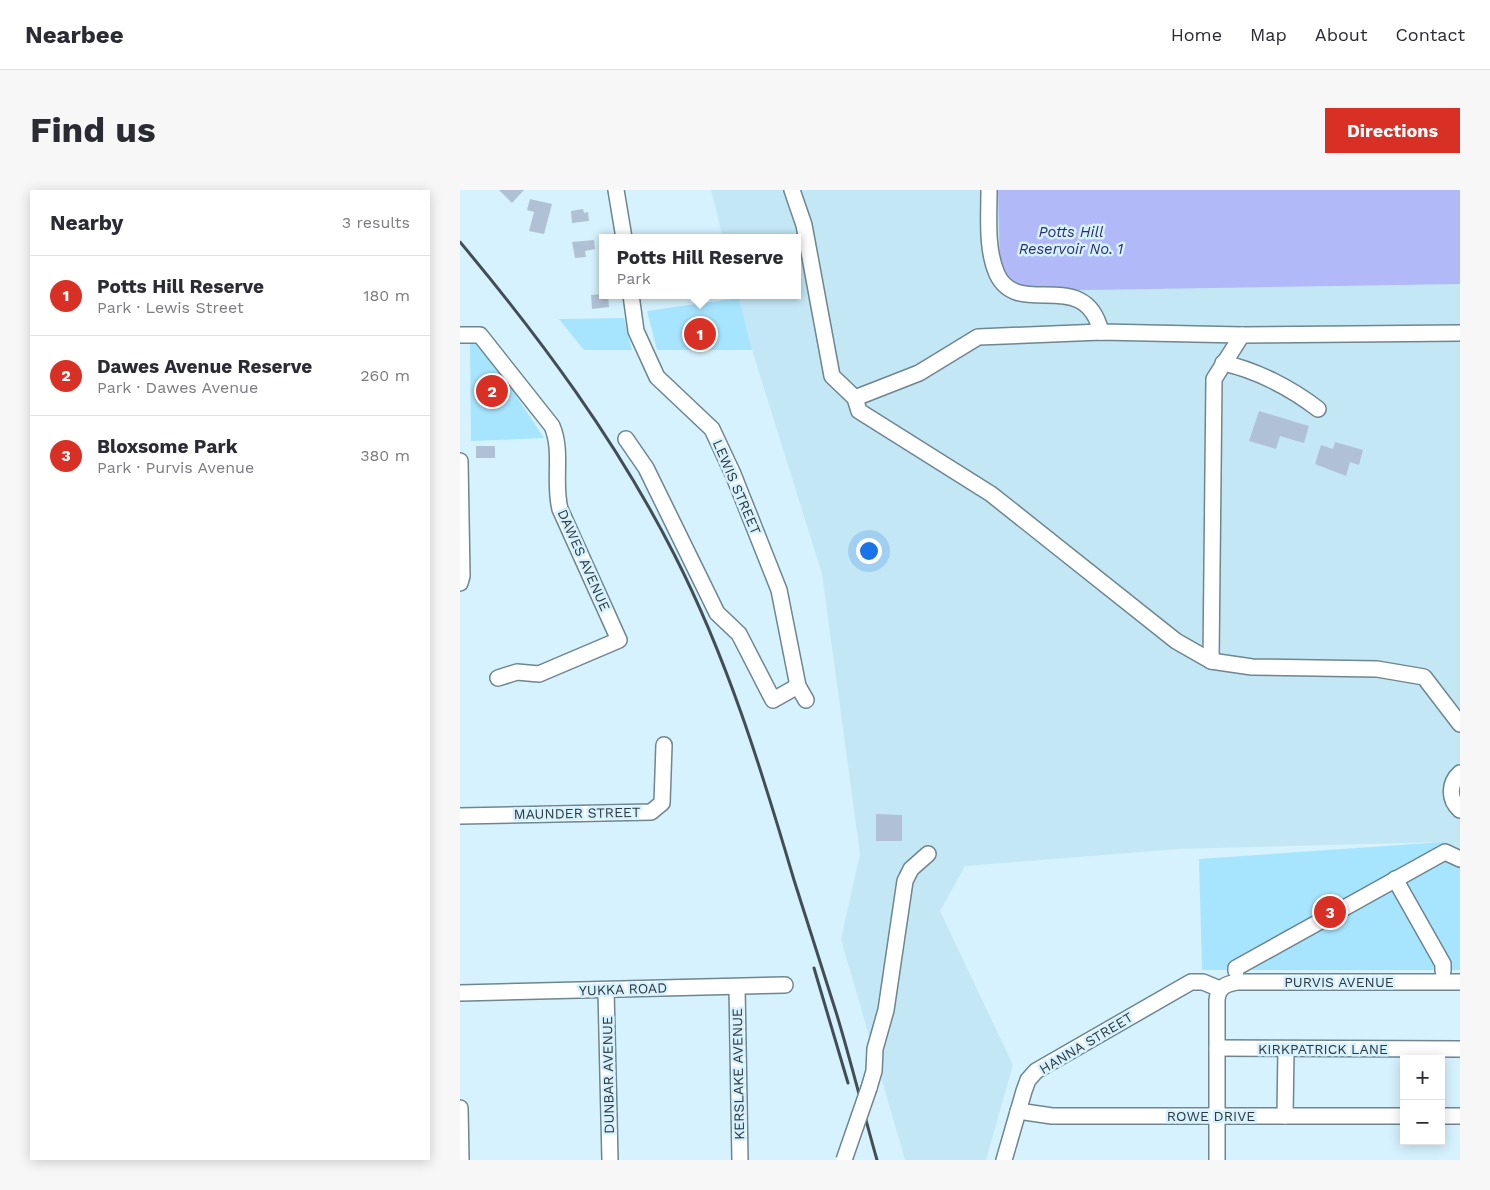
<!DOCTYPE html>
<html lang="en">
<head>
<meta charset="utf-8">
<style>
	:root { --surface:#fff; --page:#f7f7f7; --text:#2b2b33; --muted:#7c7c81; --line:#e1e1e2; --accent:#d93025 }
	body { margin:0; font-family:"Work Sans",sans-serif; background:var(--page); color:var(--text) }
	.controls { position:absolute; right:15px; bottom:15px; display:grid; overflow:hidden; border-radius:0px; box-shadow:0 2px 12px #0003 }
	.controls button { width:45px; height:45px; display:grid; place-items:center; padding:0; border:0; border-bottom:1px solid var(--line); background:var(--surface); color:var(--text); font:25px sans-serif }
	.you { position:absolute; left:408px; top:360px; width:18px; height:18px; margin:-12px; border:4px solid #fff; border-radius:50%; background:#1a73e8; box-shadow:0 0 0 8px #1a73e833 }
	.badge { display:grid; place-items:center; width:32px; height:32px; border-radius:50%; background:var(--accent); color:#fff; font-size:16px; font-weight:700 }
	.pin { position:absolute; translate:-50% -50%; border:2px solid #fff; box-shadow:0 1px 5px #0006 }
	.popup { position:absolute; left:139px; top:44px; width:202px; height:65px; box-sizing:border-box; display:grid; place-content:center; border-radius:0px; background:var(--surface); filter:drop-shadow(0 1px 4px #0005); font-size:16px; white-space:nowrap; color:var(--muted) }
	.popup b { font-size:19px; color:var(--text) }
	.popup::after { content:''; position:absolute; left:50%; top:100%; margin-left:-10px; border:10px solid transparent; border-top-color:var(--surface) }
	.list { margin:0; padding:0; list-style:none }
	h2 { display:flex; justify-content:space-between; align-items:center; height:65px; margin:0; padding:0 20px; font-size:21px }
	h2 small { font-size:16px; font-weight:400; color:var(--muted) }
	.list li { display:grid; grid-template-columns:32px 1fr auto; gap:15px; align-items:center; box-sizing:border-box; height:80px; padding:0 20px; border-top:1px solid var(--line) }
	.list b { display:block; font-size:19px; white-space:nowrap }
	.list p { margin:0; font-size:16px; white-space:nowrap; color:var(--muted) }
	.list em { font-size:16px; font-style:normal; color:var(--muted) }
	.map { position:relative; flex:none; width:1000px; height:970px; overflow:hidden; border-radius:0px }
	header { display:flex; align-items:center; gap:30px; box-sizing:border-box; height:70px; padding:0 25px; background:var(--surface); border-bottom:1px solid var(--line) }
	header strong { font-size:24px }
	nav { display:flex; gap:28px; margin-inline-start:auto; font-size:18px }
	.intro { display:flex; align-items:center; justify-content:space-between; box-sizing:border-box; height:120px; padding:0 30px }
	h1 { margin:0; font-size:35px }
	.button { padding:12px 22px; border-radius:0px; background:var(--accent); color:#fff; font-size:18px; font-weight:700 }
	main { display:flex; gap:30px; padding:0 30px }
	aside { flex:1; background:var(--surface); border-radius:0px; box-shadow:0 2px 12px #0003 }
	.map>svg:first-child { display:block }
	.built { fill:#c4e7f6 }
	.green { fill:#a7e5ff }
	.water { fill:#b2b9f9 }
	.building { fill:#b1c1d5 }
	.lines { fill:none; stroke-linecap:round; stroke-linejoin:round }
	.minor-casing { stroke:#6d8690; stroke-width:18 }
	.minor { stroke:#fff; stroke-width:15 }
	.rail { stroke:#424e54; stroke-width:3 }
	.minor-bridge-casing { stroke:#6d8690; stroke-width:18; stroke-linecap:butt }
	.minor-bridge { stroke:#fff; stroke-width:15 }
	.labels { text-anchor:middle; stroke-width:5; stroke-linejoin:round; paint-order:stroke }
	.street-label { font-size:14px; fill:#2e383d; stroke:#d6f2fe }
	.water-label { font-size:15px; font-style:italic; fill:#2d2b73; stroke:#d6f2fe }
</style>
</head>
<body>
<header>
<strong>Nearbee</strong>
<nav><a>Home</a><a>Map</a><a>About</a><a>Contact</a></nav>
</header>
<div class="intro"><h1>Find us</h1><a class="button">Directions</a></div>
<main>
<aside>
<h2>Nearby<small>3 results</small></h2>
<ul class="list">
<li><span class="badge">1</span><div><b>Potts Hill Reserve</b><p>Park · Lewis Street</p></div><em>180 m</em></li>
<li><span class="badge">2</span><div><b>Dawes Avenue Reserve</b><p>Park · Dawes Avenue</p></div><em>260 m</em></li>
<li><span class="badge">3</span><div><b>Bloxsome Park</b><p>Park · Purvis Avenue</p></div><em>380 m</em></li>
</ul>
</aside>
<div class="map">
<svg width="1000" height="970" viewBox="0 0 1000 970">
	<rect width="100%" height="100%" fill="#d6f2fe"/>
	<!-- built -->
	<path class="built" d="M251,0h749v660l-17,-8 -264,7 -214,17 -25,45 73,154 -27,95h-81l-64,-221 19,-85 -38,-280 -70,-224 -14,-55h60v-57h-75z"/>
	<!-- green -->
	<g class="green">
		<path d="M279,108l13,52h-95l-10,-39z"/>
		<path d="M164,128l8,32h-48l-25,-31z"/>
		<path d="M10,151l11,2 63,95 -73,3z"/>
		<path d="M983,652l17,8v120h-258l-3,-111z"/>
	</g>
	<!-- water -->
	<path class="water" d="M538,0h462v94l-431,7 -17,-5 -12,-20z"/>
	<!-- building -->
	<g class="building">
		<path d="M39,0h25l-12,13z"/>
		<path d="M70,9l22,5 -8,30 -15,-3 5,-19 -7,-2z"/>
		<path d="M123,19l1,4 4,-1 1,9 -17,2 -1,-12z"/>
		<path d="M134,50l1,9 -10,2 1,6 -11,1 -3,-16z"/>
		<path d="M142,104l6,1 1,12 -17,2 -1,-14z"/>
		<path d="M799,221l50,15 -5,17 -24,-7 -4,13 -27,-8z"/>
		<path d="M875,252l28,8 -4,15 -9,-3 -4,14 -31,-12 6,-19 12,4z"/>
		<rect x="16" y="256" width="19" height="12"/>
		<path d="M416,624l26,1v26h-26z"/>
	</g>
	<g class="lines">
		<!-- minor casing -->
		<g class="minor-casing">
			<g id="minor">
				<path d="M156,0l8,48"/>
				<path d="M332,0l12,35 28,151 23,22 64,-25 59,-36 123,-5 141,3 218,-2"/>
				<path d="M529,0c0,27 -3,59 8,84 21,46 88,-9 104,58"/>
				<path d="M171,105l5,36 21,46 55,52 21,45 46,116 19,96 8,14"/>
				<path d="M0,145h20l72,91c11,25 1,56 8,83l59,131 -80,34 -22,-2 -19,6"/>
				<path d="M763,173c33,7 68,25 95,46"/>
				<path d="M395,208l4,13 132,83 185,147 35,20 41,6 125,2 47,8 36,47"/>
				<path d="M166,249l20,29 71,145 22,21 34,66 25,-14"/>
				<path d="M0,271l2,115 -2,7"/>
				<path d="M751,471l3,-282 28,-44"/>
				<path d="M1000,583c-11,10 -12,26 0,37"/>
				<path d="M0,626l191,-4 11,-9 2,-58"/>
				<path d="M935,689l48,85v7"/>
				<path d="M776,781v-3l209,-116 15,7"/>
				<path d="M277,797l3,173"/>
				<path d="M146,800l4,170"/>
				<path d="M0,803l325,-8"/>
				<path d="M757,858l243,1"/>
				<path d="M409,898l5,-17 1,-22 11,-39 19,-129 6,-12 17,-15"/>
				<path d="M0,918l1,52"/>
				<path d="M558,921l34,5h352"/>
				<path d="M825,926l1,-67"/>
				<path d="M981,926h19"/>
				<path d="M544,970l20,-69 4,-11 8,-9 155,-89h12l17,7"/>
				<path d="M757,970v-160c1,-13 9,-16 20,-18h223"/>
			</g>
		</g>
		<!-- minor -->
		<use href="#minor" class="minor"/>
		<!-- rail -->
		<g class="rail">
			<path d="M0,52c81,97 156,198 214,312 53,104 87,214 120,326 14,44 28,88 42,132 15,49 27,99 41,148"/>
			<path d="M354,778l34,115"/>
		</g>
		<!-- minor-bridge casing -->
		<g class="minor-bridge-casing">
			<path id="minor-bridge" d="M384,970l25,-72"/>
		</g>
		<!-- minor-bridge -->
		<use href="#minor-bridge" class="minor-bridge"/>
	</g>
	<g class="labels">
		<!-- street labels -->
		<g class="street-label">
			<text transform="translate(277 297) rotate(67)" y="5">LEWIS STREET</text>
			<text transform="translate(124 370) rotate(66)" y="5">DAWES AVENUE</text>
			<text transform="translate(117 623) rotate(-1)" y="5">MAUNDER STREET</text>
			<text x="879" y="797">PURVIS AVENUE</text>
			<text transform="translate(163 799) rotate(-2)" y="5">YUKKA ROAD</text>
			<text transform="translate(626 853) rotate(-31)" y="5">HANNA STREET</text>
			<text x="863" y="864">KIRKPATRICK LANE</text>
			<text transform="translate(278 884) rotate(-91)" y="5">KERSLAKE AVENUE</text>
			<text transform="translate(148 885) rotate(-91)" y="5">DUNBAR AVENUE</text>
			<text x="751" y="931">ROWE DRIVE</text>
		</g>
		<!-- water labels -->
		<g class="water-label">
			<text x="611" y="47">Potts Hill<tspan x="611" dy="17">Reservoir No. 1</tspan></text>
		</g>
	</g>
</svg>
<div class="controls">
<button>+</button>
<button>−</button>
</div>
<div class="you"></div>
<div class="pin badge" style="left:240px;top:144px">1</div>
<div class="popup"><b>Potts Hill Reserve</b>Park</div>
<div class="pin badge" style="left:32px;top:201px">2</div>
<div class="pin badge" style="left:870px;top:722px">3</div>
</div>
</main>
</body>
</html>
